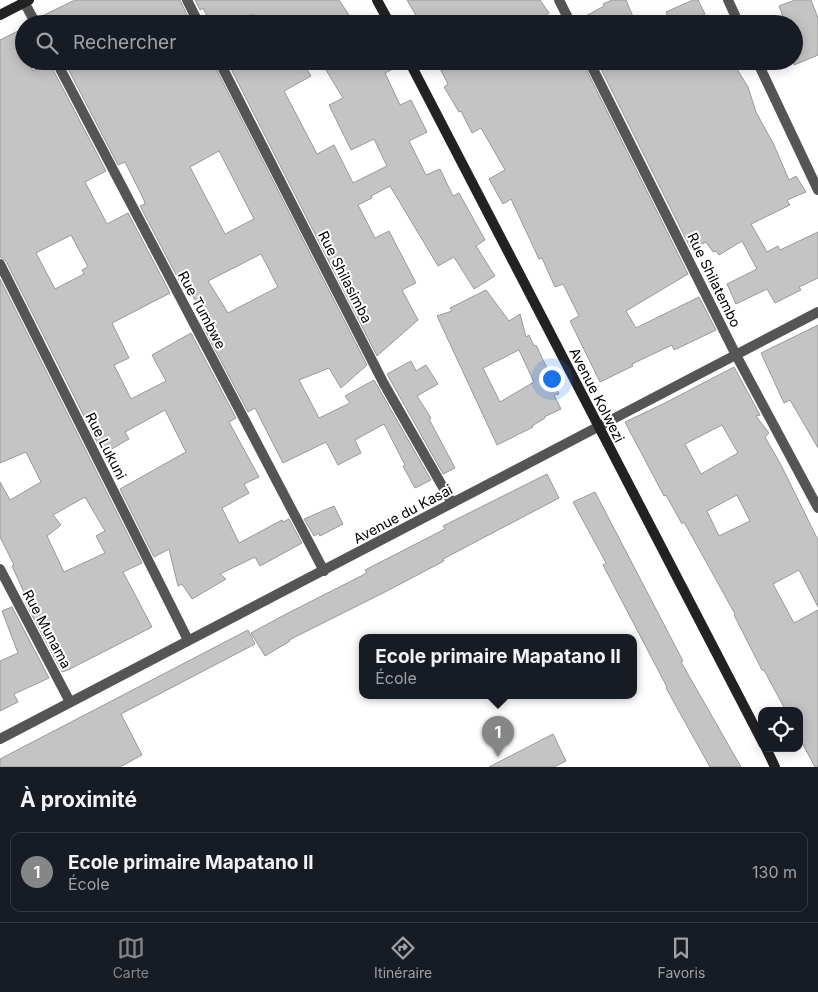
<!DOCTYPE html>
<html lang="fr">
<head>
<meta charset="utf-8">
<style>
	:root { --surface:#171b24; --page:#20242c; --text:#f1f3f6; --muted:#9ea1a6; --line:#363941; --accent:#858687 }
	body { margin:0; font-family:Inter,sans-serif; background:var(--page); color:var(--text) }
	.controls { position:absolute; right:15px; bottom:15px; display:grid; overflow:hidden; border-radius:10px; box-shadow:0 2px 12px #0003 }
	.controls button { width:45px; height:45px; display:grid; place-items:center; padding:0; border:0; border-bottom:1px solid var(--line); background:var(--surface); color:var(--text); font:25px sans-serif }
	.you { position:absolute; left:551px; top:378px; width:18px; height:18px; margin:-12px; border:4px solid #fff; border-radius:50%; background:#1a73e8; box-shadow:0 0 0 8px #1a73e833 }
	.badge { display:grid; place-items:center; width:32px; height:32px; border-radius:50%; background:var(--accent); color:#fff; font-size:16px; font-weight:700 }
	.pin { position:absolute; translate:-50% -41px; filter:drop-shadow(0 1px 2px #0008) }
	.pin::after { content:''; position:absolute; top:26px; width:18px; height:15px; background:inherit; clip-path:polygon(0 0,100% 0,50% 100%) }
	.popup { position:absolute; left:359px; top:634px; width:278px; height:65px; box-sizing:border-box; display:grid; place-content:center; border-radius:10px; background:var(--surface); filter:drop-shadow(0 1px 4px #0005); font-size:16px; white-space:nowrap; color:var(--muted) }
	.popup b { font-size:19px; color:var(--text) }
	.popup::after { content:''; position:absolute; left:50%; top:100%; margin-left:-10px; border:10px solid transparent; border-top-color:var(--surface) }
	.list { margin:0; padding:0; list-style:none }
	h2 { display:flex; justify-content:space-between; align-items:center; height:65px; margin:0; padding:0 20px; font-size:21px }
	h2 small { font-size:16px; font-weight:400; color:var(--muted) }
	.list li { display:grid; grid-template-columns:32px 1fr auto; gap:15px; align-items:center; box-sizing:border-box; height:80px; margin:0 10px 10px; padding:0 10px; border:1px solid var(--line); border-radius:10px }
	.list b { display:block; font-size:19px; white-space:nowrap }
	.list p { margin:0; font-size:16px; white-space:nowrap; color:var(--muted) }
	.list em { font-size:16px; font-style:normal; color:var(--muted) }
	.icon { flex:none; width:28px; height:28px; fill:none; stroke:currentColor; stroke-width:2; stroke-linecap:round; stroke-linejoin:round }
	.map { position:relative; flex:none; width:818px; height:767px; overflow:hidden }
	.search { position:absolute; background:var(--surface); box-shadow:0 2px 12px #0003; left:15px; right:15px; top:15px; height:55px; display:flex; align-items:center; gap:12px; box-sizing:border-box; padding:0 18px; border-radius:28px; color:var(--muted); font-size:19px }
	.sheet { height:155px; background:var(--surface) }
	nav { display:flex; justify-content:space-around; align-items:center; box-sizing:border-box; height:70px; border-top:1px solid var(--line); background:var(--surface); font-size:14px; color:var(--muted) }
	nav a { display:grid; justify-items:center; gap:2px }
	nav .on { color:var(--accent) }
	.map>svg:first-child { display:block }
	.building { fill:#c4c4c4; stroke:#999; fill-rule:evenodd }
	.lines { fill:none; stroke-linecap:round; stroke-linejoin:round }
	.street { stroke:#555; stroke-width:10 }
	.secondary { stroke:#222; stroke-width:10 }
	.labels { text-anchor:middle; stroke-width:4; stroke-linejoin:round; paint-order:stroke }
	.street-label { font-size:14px; fill:#000; stroke:#fff }
</style>
</head>
<body>
<div class="map">
<svg width="818" height="767" viewBox="0 0 818 767">
	<rect width="100%" height="100%" fill="#fff"/>
	<!-- building -->
	<g class="building">
		<path d="M75,0h105l8,17 -11,7h-134l-3,-7z"/>
		<path d="M195,0h144l16,24h-98l-5,-10 -18,10h-23l-8,-16 -3,2z"/>
		<path d="M407,0h133l9,13 -17,11h-111z"/>
		<path d="M612,0h14l8,19 -10,5h-46l-1,-3 27,-15 -1,-2z"/>
		<path d="M693,0h5l7,14 -21,10h-13l-5,-12z"/>
		<path d="M795,0h16l7,18v37l-24,10v-41h-8l-7,-18z"/>
		<path d="M24,28v33h4l5,10 16,-9 57,109 -21,11 22,42 21,-11 42,80 -58,30 17,35 -15,7 17,34 35,-18 -14,-26 39,-22 45,85 -7,4 30,55 -15,7 5,9 -27,15 17,35 43,-23 1,2 6,-3 13,24 -42,23 -5,-9 -35,17 6,5 -34,20 -10,-15 -4,2 -9,-37 -15,8 -34,-68 66,-37 -21,-42 -40,22 4,7 -26,15 -97,-193 -6,-4v-217zM71,235l17,32 -6,3 2,4 -29,15 -19,-36z"/>
		<path d="M64,61h148l155,304 -26,23 -12,-20 -30,12 20,38 31,-15 -5,-7 29,-16 57,100 -16,8 -12,-22 2,-1 -21,-41 -29,16 6,13 -23,12 -12,-23 -43,21 -28,-55 -7,4 -45,-85 5,-3 -7,-14 -15,-25 -4,1 -42,-80 5,-2 -1,-4 -19,-38 -7,3zM219,151l35,68 -29,15 -35,-67zM261,254l17,33 -50,26 -20,-32z"/>
		<path d="M227,61h75l9,15 -27,15 33,63 17,-9 19,38 34,-17 -13,-27 -23,11 -22,-45 14,-7 -17,-28 15,-9h61l1,3 -18,9 15,32 11,-5 16,32 -18,9 17,34 14,-6 13,27 6,-3 26,47 -9,6 19,30 -21,13 -20,-32 -16,9 -48,-80 -19,10 1,2 -14,7 17,33 14,-7 27,52 -14,7 16,30 -41,36z"/>
		<path d="M436,61h146l106,213 -62,37 10,17 63,-31 17,33 -42,20 -2,-5 -40,19 1,2 -33,16 -30,-61 9,-5 -16,-32 -8,3 -13,-29 -3,1 -28,-60 -8,5 -14,-25 16,-9 -24,-42 -9,5 -11,-22 -2,1 -15,-25 4,-3z"/>
		<path d="M597,61h135l16,26 8,25 18,33 15,35 7,-4 10,16 -19,8 3,5 -39,19 16,28 11,-6 2,4 38,-18v46l-19,9 2,3 -26,13 -8,-14 -31,15 -9,-20 30,-15 -15,-28 -23,14 -3,-4 -3,1 -7,-10 -15,7z"/>
		<path d="M0,279l142,284 -19,9 29,55 -84,43 -6,2 -37,-70 3,-1 -16,-35 2,-1 -14,-28v-55l10,18 31,-18 -15,-30 -26,11zM85,497l20,34 -9,5 9,17 -41,19 -17,-36 14,-11 -8,-10z"/>
		<path d="M486,290l23,31 11,-7 6,23 3,-2 5,11 2,-1 23,49 -5,1 7,14 -17,8 1,1 -13,8 1,1 -36,18 -60,-129 15,-5 -2,-3zM519,350l15,32 -34,20 -17,-34z"/>
		<path d="M818,325v123l-28,-48 -6,3 -23,-50z"/>
		<path d="M411,361l5,10 10,-6 12,19 -21,12 14,22 -2,1 26,49 -12,6 -56,-100z"/>
		<path d="M734,367l26,48 -4,1 13,17 -4,4 16,28 37,75v67l-19,-37 -26,14 21,39 24,-13v157h-3l-16,-30v-26h-13l-22,-41h-2l-28,-55 1,-1 -51,-92 -2,2 -16,-29 -2,1 -39,-74 38,-18zM722,425l16,28 -37,21 -16,-30zM737,495l13,26 -31,15 -12,-25z"/>
		<path d="M547,474l12,24 -116,61 1,2 -59,31 -96,48 1,1 -25,15 -14,-23 37,-20 79,-40 -2,-3 80,-41 -2,-3z"/>
		<path d="M595,492l88,169 -2,1 60,105h-31l-44,-79 1,-1 -64,-122 3,-2 -33,-61z"/>
		<path d="M334,506l9,18 -23,12 -1,-3 -5,3 -10,-17z"/>
		<path d="M12,607l37,71 -35,16 4,8 -18,9v-50l18,-8 -16,-42z"/>
		<path d="M248,630l7,14 -134,70 21,41 -22,12h-120v-8z"/>
		<path d="M553,734l13,27 -12,6h-65z"/>
	</g>
	<g class="lines">
		<!-- street -->
		<g class="street">
			<path d="M23,0l13,24"/>
			<path d="M187,0l12,24"/>
			<path d="M559,0l12,24"/>
			<path d="M728,0l11,24"/>
			<path d="M56,61l268,510"/>
			<path d="M219,61l165,323 68,119"/>
			<path d="M589,61l147,294 82,153"/>
			<path d="M757,61l61,129"/>
			<path d="M0,264l188,376"/>
			<path d="M0,569l70,133"/>
			<path d="M0,739l818,-427"/>
		</g>
		<!-- secondary -->
		<g class="secondary">
			<path d="M377,0l13,24"/>
			<path d="M0,15l29,-15"/>
			<path d="M409,61l353,680"/>
			<path d="M766,748l9,19"/>
		</g>
	</g>
	<g class="labels">
		<!-- street labels -->
		<g class="street-label">
			<text transform="translate(345 277) rotate(63)" y="5">Rue Shilasimba</text>
			<text transform="translate(714 280) rotate(64)" y="5">Rue Shilatembo</text>
			<text transform="translate(202 310) rotate(62)" y="5">Rue Tumbwe</text>
			<text transform="translate(597 395) rotate(63)" y="5">Avenue Kolwezi</text>
			<text transform="translate(106 446) rotate(63)" y="5">Rue Lukuni</text>
			<text transform="translate(403 514) rotate(-28)" y="5">Avenue du Kasai</text>
			<text transform="translate(47 629) rotate(62)" y="5">Rue Munama</text>
		</g>
	</g>
</svg>
<div class="controls">
<button><svg class="icon" aria-label="locate" viewBox="0 0 24 24"><circle cx="12" cy="12" r="6"/><path d="M12 2v4M12 18v4M2 12h4M18 12h4"/></svg></button>
</div>
<div class="you"></div>
<div class="pin badge" style="left:498px;top:757px">1</div>
<div class="popup"><b>Ecole primaire Mapatano II</b>École</div>
<div class="search"><svg class="icon" aria-label="search" viewBox="0 0 24 24"><circle cx="10" cy="10" r="6"/><path d="M15 15l6 6"/></svg>Rechercher</div>
</div>
<section class="sheet">
<h2>À proximité<small></small></h2>
<ul class="list">
<li><span class="badge">1</span><div><b>Ecole primaire Mapatano II</b><p>École</p></div><em>130 m</em></li>
</ul>
</section>
<nav>
<a class="on"><svg class="icon" aria-label="map" viewBox="0 0 24 24"><path d="M3 6l6-2 6 2 6-2v14l-6 2-6-2-6 2zM9 4v14M15 6v14"/></svg>Carte</a>
<a><svg class="icon" aria-label="directions" viewBox="0 0 24 24"><path d="M12 3l9 9-9 9-9-9zM9 14v-3h6M13 9l2 2-2 2"/></svg>Itinéraire</a>
<a><svg class="icon" aria-label="saved" viewBox="0 0 24 24"><path d="M7 4h10v16l-5-4-5 4z"/></svg>Favoris</a>
</nav>
</body>
</html>
